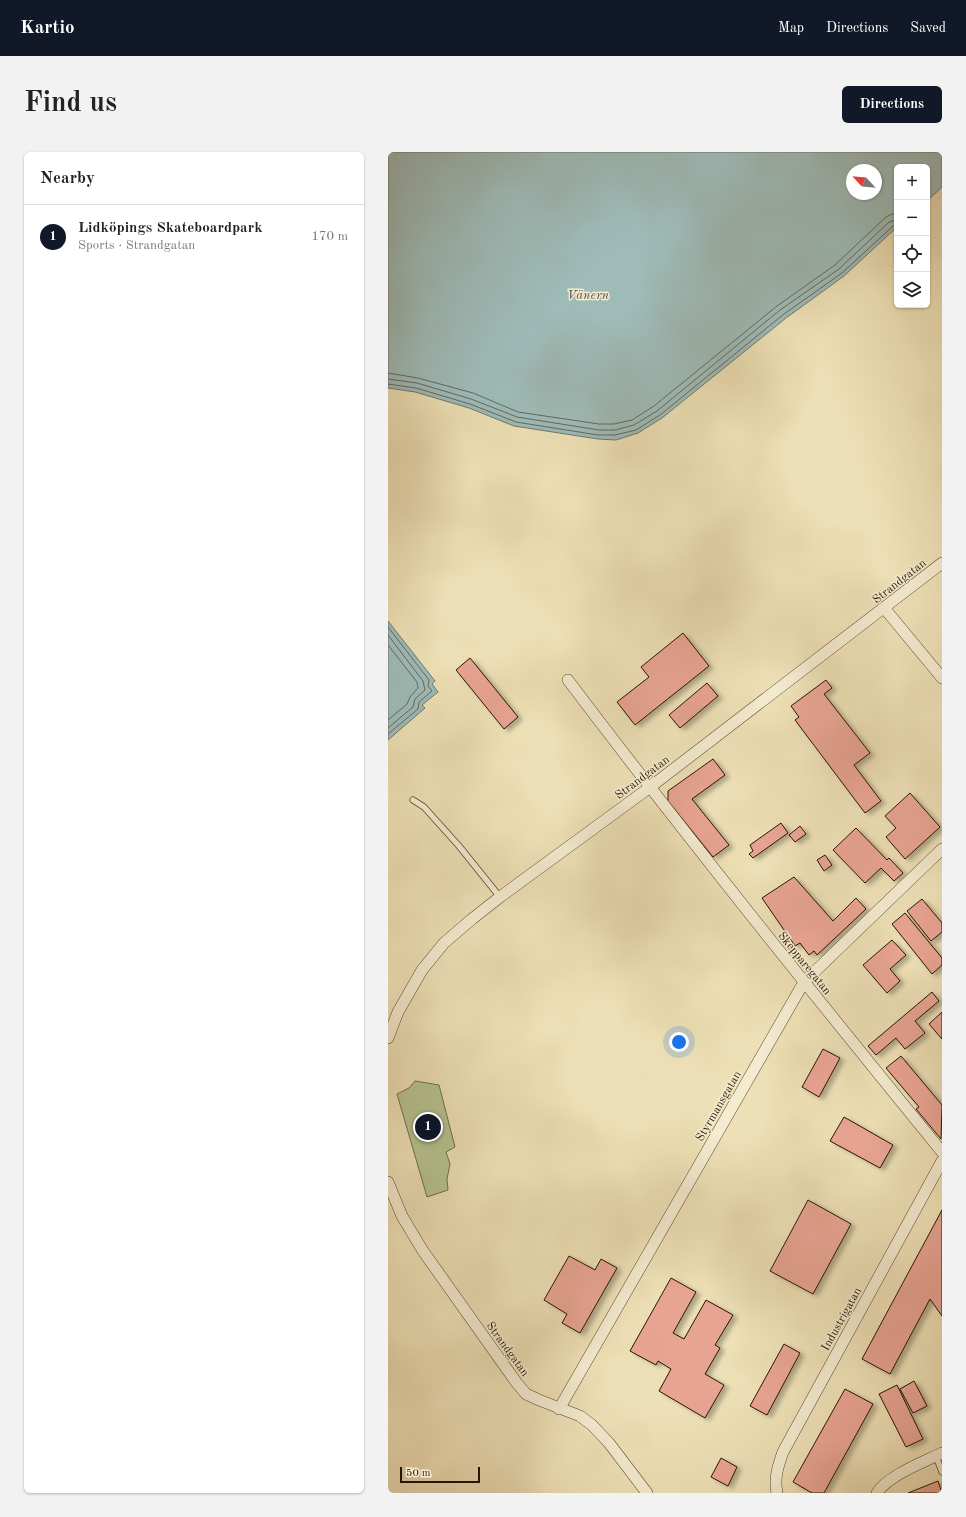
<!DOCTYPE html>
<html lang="en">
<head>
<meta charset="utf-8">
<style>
	:root { --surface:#fff; --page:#f2f2f2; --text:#222; --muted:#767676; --line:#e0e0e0; --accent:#111827 }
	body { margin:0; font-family:"Old Standard TT",serif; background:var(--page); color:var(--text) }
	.controls { position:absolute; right:12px; top:12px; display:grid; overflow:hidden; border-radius:6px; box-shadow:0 1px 3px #0004 }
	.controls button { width:36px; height:36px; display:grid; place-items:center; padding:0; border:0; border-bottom:1px solid var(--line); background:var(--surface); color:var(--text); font:20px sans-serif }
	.compass { position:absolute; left:458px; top:12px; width:36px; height:36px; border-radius:50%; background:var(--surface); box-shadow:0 1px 3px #0004; rotate:296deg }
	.scale { position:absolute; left:12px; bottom:10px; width:80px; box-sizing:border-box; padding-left:4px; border:2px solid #291500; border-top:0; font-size:11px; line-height:14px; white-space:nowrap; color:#291500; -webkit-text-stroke:3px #f4ebd0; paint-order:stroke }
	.you { position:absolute; left:291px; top:890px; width:14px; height:14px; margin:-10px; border:3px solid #fff; border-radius:50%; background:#1a73e8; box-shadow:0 0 0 6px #1a73e833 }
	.badge { display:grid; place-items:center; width:26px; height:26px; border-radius:50%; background:var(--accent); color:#fff; font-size:13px; font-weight:700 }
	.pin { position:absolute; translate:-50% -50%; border:2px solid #fff; box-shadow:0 1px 4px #0006 }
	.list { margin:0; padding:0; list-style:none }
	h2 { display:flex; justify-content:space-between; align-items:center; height:52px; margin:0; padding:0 16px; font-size:17px }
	h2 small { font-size:13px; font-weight:400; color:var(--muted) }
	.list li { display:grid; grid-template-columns:26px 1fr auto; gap:12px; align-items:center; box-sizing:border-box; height:64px; padding:0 16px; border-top:1px solid var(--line) }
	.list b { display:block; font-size:15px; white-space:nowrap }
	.list p { margin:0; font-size:13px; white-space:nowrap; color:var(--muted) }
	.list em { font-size:13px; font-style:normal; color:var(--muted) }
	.icon { flex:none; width:22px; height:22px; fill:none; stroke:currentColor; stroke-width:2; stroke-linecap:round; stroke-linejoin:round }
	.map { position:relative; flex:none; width:554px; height:1341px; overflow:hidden; border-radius:6px }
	header { display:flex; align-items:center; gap:24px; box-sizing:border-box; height:56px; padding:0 20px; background:var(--accent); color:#fff }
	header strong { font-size:19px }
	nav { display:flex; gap:22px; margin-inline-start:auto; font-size:14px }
	.intro { display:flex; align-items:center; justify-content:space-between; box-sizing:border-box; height:96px; padding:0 24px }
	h1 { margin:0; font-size:28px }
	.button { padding:10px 18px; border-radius:6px; background:var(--accent); color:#fff; font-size:14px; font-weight:700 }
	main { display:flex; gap:24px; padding:0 24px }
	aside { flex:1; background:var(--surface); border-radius:6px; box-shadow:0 1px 3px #0004 }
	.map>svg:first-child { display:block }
	.green { fill:#b6c390; stroke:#706c48 }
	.water { fill:#9ebbb8; stroke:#6f796e; fill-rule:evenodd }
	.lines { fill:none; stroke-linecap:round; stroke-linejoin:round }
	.shore { stroke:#64685c; stroke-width:1 }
	.building { fill:#e8a493; stroke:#291500; filter:url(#shadow) }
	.lane-casing { stroke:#5a482e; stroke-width:7 }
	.street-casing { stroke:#5a482e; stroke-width:12 }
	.lane { stroke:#f4ebd0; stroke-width:5.5 }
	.street { stroke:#f4ebd0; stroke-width:11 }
	.labels { text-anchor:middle; stroke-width:3; stroke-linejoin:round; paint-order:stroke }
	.street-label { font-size:12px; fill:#291500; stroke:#f4ebd0 }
	.water-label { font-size:13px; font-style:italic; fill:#524f40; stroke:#f4ebd0 }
</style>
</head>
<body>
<header>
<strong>Kartio</strong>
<nav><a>Map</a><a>Directions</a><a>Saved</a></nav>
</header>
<div class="intro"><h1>Find us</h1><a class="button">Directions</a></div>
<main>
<aside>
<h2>Nearby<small></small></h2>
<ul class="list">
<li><span class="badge">1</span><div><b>Lidköpings Skateboardpark</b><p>Sports · Strandgatan</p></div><em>170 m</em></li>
</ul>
</aside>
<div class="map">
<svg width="554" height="1341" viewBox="0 0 554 1341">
	<defs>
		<filter id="shadow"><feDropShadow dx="4.5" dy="2.5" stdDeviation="2" flood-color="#0004"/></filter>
	</defs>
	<rect width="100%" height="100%" fill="#eee0b6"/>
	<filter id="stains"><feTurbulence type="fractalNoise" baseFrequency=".005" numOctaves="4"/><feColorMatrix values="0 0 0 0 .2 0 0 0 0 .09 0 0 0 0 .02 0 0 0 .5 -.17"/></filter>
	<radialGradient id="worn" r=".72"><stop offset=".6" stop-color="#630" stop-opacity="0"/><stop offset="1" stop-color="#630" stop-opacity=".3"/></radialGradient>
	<!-- green -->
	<path class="green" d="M27,929l24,4 16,62 -9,5 4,12 -3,15 1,11 -21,7 -30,-103 12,-6z"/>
	<!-- water -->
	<g class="water">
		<path d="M0,0h554v35l-15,14v-34h-30v60l-53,49 -58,42 -124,100 -24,15 -22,7 -18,-1 -84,-13 -45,-18 -54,-16 -27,-4zM464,18h24v24h-24z"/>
		<path d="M0,469l47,60 -3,3 6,8 -16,13 3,3 -37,32z"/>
	</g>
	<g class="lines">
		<!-- shore -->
		<g class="shore">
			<path d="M0,221l30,5 55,15 45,19 81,12h15l18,-4 22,-14 123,-100 58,-41 51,-48 6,-3h5"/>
			<path d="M0,227l29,4 54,16 46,18 82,13h16l19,-5 23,-14 123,-101 59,-41 50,-47 8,-2"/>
			<path d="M0,232l28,4 54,16 46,18 82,13h17l21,-5 24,-15 124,-101 58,-41 51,-47 4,-1"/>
			<path d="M0,475l41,53 -1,6 4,5 -13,11 -1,7 -30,25"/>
			<path d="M0,483l35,46 2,9 -10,9 -2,8 -25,21"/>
			<path d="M0,493l29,37 1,6 -8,9 -3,7 -19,16"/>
		</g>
	</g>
	<!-- building -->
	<g class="building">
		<path d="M295,481l26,33 -74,59 -18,-23 32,-25 -8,-10z"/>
		<path d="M82,506l48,59 -14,12 -48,-59z"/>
		<path d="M438,528l6,8 -8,6 46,59 -16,12 27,36 -16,12 -70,-93 4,-3 -8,-11z"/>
		<path d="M319,531l11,13 -38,32 -11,-13z"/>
		<path d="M325,607l12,16 -33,24 37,46 -16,12 -45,-56v-10z"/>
		<path d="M522,641l30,34 -35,32 -19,-22 10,-9 -11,-12z"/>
		<path d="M393,671l7,10 -35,25 -4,-4 4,-3 -3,-6z"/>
		<path d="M412,674l6,8 -11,8 -6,-7z"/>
		<path d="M468,676l31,32 2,-2 14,15 -9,8 -13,-13 -16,15 -32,-33z"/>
		<path d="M437,703l7,10 -8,6 -7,-11z"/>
		<path d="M406,725l39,44 23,-23 10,11 -49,46 -3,-4 -5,4 -9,-12 -5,3 -33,-48z"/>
		<path d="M534,747l20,24v9l-11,9 -24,-30z"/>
		<path d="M517,761l37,45v7l-10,9 -40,-50z"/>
		<path d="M504,788l14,15 -16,14 10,12 -13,12 -24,-28z"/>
		<path d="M544,840l7,9 -24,20 10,12 -20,16 -9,-11 -20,17 -8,-9z"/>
		<path d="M554,860v27l-13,-15z"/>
		<path d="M435,897l17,9 -21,39 -17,-10z"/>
		<path d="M513,904l41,49 -1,34 -25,-30 3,-2 -33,-39z"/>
		<path d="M456,965l49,28 -13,23 -50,-27z"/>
		<path d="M420,1048l43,24 -38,70 -43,-23z"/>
		<path d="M554,1058v106l-12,-17 -40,75 -28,-15z"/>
		<path d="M181,1104l26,14 6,-11 16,9 -37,65 -18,-10 5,-9 -23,-14z"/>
		<path d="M283,1126l25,14 -23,41 11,6 22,-39 27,15 -18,30 5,3 -15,26 19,11 -19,33 -46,-27 12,-22 -13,-8 -2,4 -26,-14z"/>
		<path d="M396,1192l16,9 -33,62 -17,-9z"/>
		<path d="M526,1229l13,25 -14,7 -13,-24z"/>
		<path d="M509,1233l26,54 -17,8 -27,-53z"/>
		<path d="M457,1237l28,15 -49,89h-12l-19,-11z"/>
		<path d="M333,1306l16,9 -9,19 -17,-9z"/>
		<path d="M550,1329l4,12h-34z"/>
	</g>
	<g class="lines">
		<!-- lane casing -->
		<g class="lane-casing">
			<g id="lane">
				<path d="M25,648l11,7 35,39 41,51"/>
				<path d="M548,1304l6,16"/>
			</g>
		</g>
		<!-- street casing -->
		<g class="street-casing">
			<g id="street">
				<path d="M497,457l57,69"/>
				<path d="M180,528c121,160 247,316 374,472"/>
				<path d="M0,886l10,-26 24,-42 22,-27 28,-24 28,-22 149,-109 293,-225"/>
				<path d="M0,1030l14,34 21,35 93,131 10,12 13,6 41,16 12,9 17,18 38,50"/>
				<path d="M171,1257l245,-427 138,-133"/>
				<path d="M389,1341c-3,-15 1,-27 6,-41l159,-291"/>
				<path d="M489,1341c10,-17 47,-31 65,-40"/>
			</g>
		</g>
		<!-- lane -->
		<use href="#lane" class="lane"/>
		<!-- street -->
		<use href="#street" class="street"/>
	</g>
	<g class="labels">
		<!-- street labels -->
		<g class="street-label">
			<text transform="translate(511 429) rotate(-38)" y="4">Strandgatan</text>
			<text transform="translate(254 625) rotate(-37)" y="4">Strandgatan</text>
			<text transform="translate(417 811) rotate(51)" y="4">Skepparegatan</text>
			<text transform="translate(330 954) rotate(-60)" y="4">Styrmansgatan</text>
			<text transform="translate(453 1167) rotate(-61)" y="4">Industrigatan</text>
			<text transform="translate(120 1197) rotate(54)" y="4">Strandgatan</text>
		</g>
		<!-- water labels -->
		<g class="water-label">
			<text x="200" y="147">Vänern</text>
		</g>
	</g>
	<rect width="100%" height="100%" filter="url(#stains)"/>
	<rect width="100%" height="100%" fill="url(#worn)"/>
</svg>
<div class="controls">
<button>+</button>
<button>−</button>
<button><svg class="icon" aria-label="locate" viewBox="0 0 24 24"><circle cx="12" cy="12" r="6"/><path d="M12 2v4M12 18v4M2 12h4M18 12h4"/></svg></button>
<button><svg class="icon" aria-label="layers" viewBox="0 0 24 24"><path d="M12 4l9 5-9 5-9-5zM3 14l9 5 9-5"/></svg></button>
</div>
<svg class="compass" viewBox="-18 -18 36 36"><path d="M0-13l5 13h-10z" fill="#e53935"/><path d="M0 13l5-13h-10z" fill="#767676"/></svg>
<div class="scale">50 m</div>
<div class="you"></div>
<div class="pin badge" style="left:40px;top:975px">1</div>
</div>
</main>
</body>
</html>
